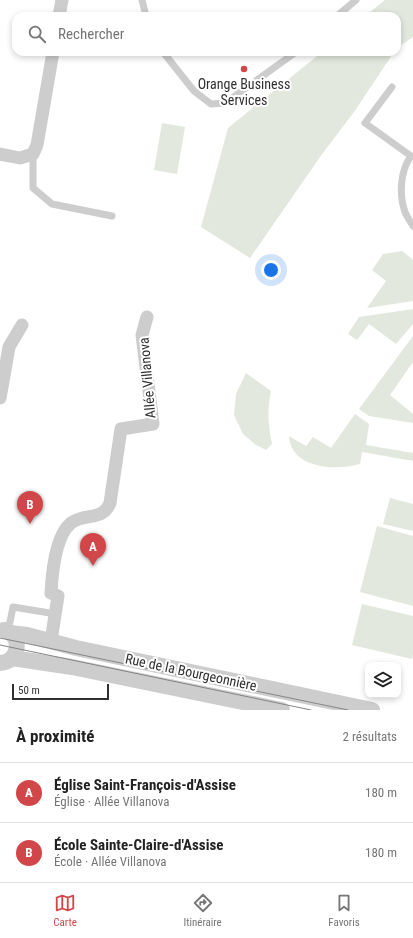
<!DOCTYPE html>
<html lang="fr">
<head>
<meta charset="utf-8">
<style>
	:root { --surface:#fff; --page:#f6f6f6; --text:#222; --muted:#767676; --line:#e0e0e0; --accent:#d14749 }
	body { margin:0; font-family:"Roboto Condensed",sans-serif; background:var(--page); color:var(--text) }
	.controls { position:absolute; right:12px; bottom:12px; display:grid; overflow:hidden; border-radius:8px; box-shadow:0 2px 6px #0003 }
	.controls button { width:36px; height:36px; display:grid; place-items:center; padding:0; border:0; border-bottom:1px solid var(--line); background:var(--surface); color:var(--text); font:20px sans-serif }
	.scale { position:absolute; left:12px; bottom:10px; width:97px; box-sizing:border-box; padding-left:4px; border:2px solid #303030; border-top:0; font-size:11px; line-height:14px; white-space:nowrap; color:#303030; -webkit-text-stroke:3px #fff; paint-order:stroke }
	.you { position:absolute; left:271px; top:270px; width:14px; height:14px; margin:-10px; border:3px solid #fff; border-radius:50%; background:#1a73e8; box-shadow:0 0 0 6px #1a73e833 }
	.badge { display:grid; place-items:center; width:26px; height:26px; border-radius:50%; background:var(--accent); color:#fff; font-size:13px; font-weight:700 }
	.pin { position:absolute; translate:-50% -33px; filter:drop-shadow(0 1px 2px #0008) }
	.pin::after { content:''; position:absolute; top:21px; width:14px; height:12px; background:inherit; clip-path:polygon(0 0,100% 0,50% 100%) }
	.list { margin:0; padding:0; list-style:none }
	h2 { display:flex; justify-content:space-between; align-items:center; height:52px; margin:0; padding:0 16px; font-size:17px }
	h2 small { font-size:13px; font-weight:400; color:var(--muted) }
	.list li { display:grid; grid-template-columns:26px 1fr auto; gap:12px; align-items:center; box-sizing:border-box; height:60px; padding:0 16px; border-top:1px solid var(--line) }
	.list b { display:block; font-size:15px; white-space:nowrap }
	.list p { margin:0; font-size:13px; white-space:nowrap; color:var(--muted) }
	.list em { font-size:13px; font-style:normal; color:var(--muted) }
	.icon { flex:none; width:22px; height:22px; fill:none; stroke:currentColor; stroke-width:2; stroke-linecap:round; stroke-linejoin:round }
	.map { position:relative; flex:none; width:413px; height:710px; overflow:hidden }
	.search { position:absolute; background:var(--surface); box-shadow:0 2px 6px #0003; left:12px; right:12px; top:12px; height:44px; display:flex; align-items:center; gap:10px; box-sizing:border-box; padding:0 14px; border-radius:12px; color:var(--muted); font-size:15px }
	.sheet { height:172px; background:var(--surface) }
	nav { display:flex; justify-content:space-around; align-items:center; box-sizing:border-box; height:56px; border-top:1px solid var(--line); background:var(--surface); font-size:11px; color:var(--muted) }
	nav a { display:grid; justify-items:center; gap:2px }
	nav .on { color:var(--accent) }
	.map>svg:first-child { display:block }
	.green { fill:#e2e8dd }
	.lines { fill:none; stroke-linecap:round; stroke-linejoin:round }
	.service { stroke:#cdcdcd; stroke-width:7 }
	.minor { stroke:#cdcdcd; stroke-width:13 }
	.tertiary { stroke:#cdcdcd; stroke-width:16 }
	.tram { stroke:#858585; stroke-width:1 }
	.poi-dot { fill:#d14749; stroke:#fff; stroke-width:1.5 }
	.labels { text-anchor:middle; stroke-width:4; stroke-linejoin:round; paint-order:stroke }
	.poi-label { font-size:14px; fill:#303030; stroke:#fff }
	.street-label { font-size:14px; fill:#303030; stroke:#fff }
</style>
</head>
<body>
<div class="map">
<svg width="413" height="710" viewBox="0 0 413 710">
	<rect width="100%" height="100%" fill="#fff"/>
	<!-- green -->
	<g class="green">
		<path d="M385,0h28v37l-16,11v-32h-32z"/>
		<path d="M322,52h72l-40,60 -34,45 -70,101 -49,-31 27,-99z"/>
		<path d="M162,123l23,4 -8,47 -23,-4z"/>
		<path d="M402,251l11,9v41l-46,7 19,-27 -14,-11 11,-16z"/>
		<path d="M413,309v15l-17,20 -27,-20 -12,16 -9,-6 11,-17z"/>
		<path d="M413,336v26l-23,33 23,19v9l-44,-7 -10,-7z"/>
		<path d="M246,373l25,18c-4,20 -3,33 1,53l-6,6 -10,-5 -13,-11 -9,-19 2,-21z"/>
		<path d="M355,414l14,10 -3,21 47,8v8l-51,-9 -2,12c-24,7 -69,5 -71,-28l17,10 7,-9 18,11z"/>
		<path d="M390,498l23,6v27l-30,-7z"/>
		<path d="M377,526l36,10v70l-53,-14z"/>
		<path d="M362,604l51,12v38l-1,5 -60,-14z"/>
	</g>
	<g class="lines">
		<!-- service -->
		<g class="service">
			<path d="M142,0l4,16"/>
			<path d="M337,16l19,-16"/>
			<path d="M163,52l31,39 17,13 14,-1 71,-51"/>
			<path d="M392,87l-27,36 46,33c-11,15 -12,39 -6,56 2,5 5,9 8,14"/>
			<path d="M33,154v34l19,16 60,12"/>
			<path d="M6,631l4,-9 3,-15 43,7"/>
		</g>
		<!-- minor -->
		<g class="minor">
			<path d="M59,16l3,-16"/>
			<path d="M0,154l20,4 13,-4 4,-9 16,-93"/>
			<path d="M0,398l9,-51 13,-22"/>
			<path d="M51,641l7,-45 -7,-3c1,-19 4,-57 20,-70 15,-11 31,-1 39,-20l11,-74 32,-5 -11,-89 5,-18"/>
		</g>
		<!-- tertiary -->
		<g class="tertiary">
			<path d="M10,633l17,2 49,13 296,62"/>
			<path d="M12,658l60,9 210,43"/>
			<path d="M0,663c20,-1 23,-28 4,-33"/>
		</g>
		<!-- tram -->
		<g class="tram">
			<path d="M0,638l348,72"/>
			<path d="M0,645l311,65"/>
		</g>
	</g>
	<!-- markers -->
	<circle class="poi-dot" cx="244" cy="69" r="4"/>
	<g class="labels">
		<!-- poi labels -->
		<g class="poi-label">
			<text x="244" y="89">Orange Business<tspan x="244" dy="16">Services</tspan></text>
		</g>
		<!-- street labels -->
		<g class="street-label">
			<text transform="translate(147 378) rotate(-95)" y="5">Allée Villanova</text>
			<text transform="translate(191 672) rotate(12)" y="5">Rue de la Bourgeonnière</text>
		</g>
	</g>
</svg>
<div class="controls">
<button><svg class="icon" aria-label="layers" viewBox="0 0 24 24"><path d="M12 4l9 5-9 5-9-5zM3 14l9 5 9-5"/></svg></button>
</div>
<div class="scale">50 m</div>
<div class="you"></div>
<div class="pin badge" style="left:93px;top:566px">A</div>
<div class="pin badge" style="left:30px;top:524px">B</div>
<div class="search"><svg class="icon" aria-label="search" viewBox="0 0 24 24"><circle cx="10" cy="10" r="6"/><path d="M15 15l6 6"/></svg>Rechercher</div>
</div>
<section class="sheet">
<h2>À proximité<small>2 résultats</small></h2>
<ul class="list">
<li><span class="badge">A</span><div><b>Église Saint-François-d'Assise</b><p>Église · Allée Villanova</p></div><em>180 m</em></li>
<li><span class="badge">B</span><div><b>École Sainte-Claire-d'Assise</b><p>École · Allée Villanova</p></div><em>180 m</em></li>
</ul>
</section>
<nav>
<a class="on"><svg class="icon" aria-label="map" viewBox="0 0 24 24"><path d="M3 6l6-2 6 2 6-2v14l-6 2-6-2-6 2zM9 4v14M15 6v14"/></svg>Carte</a>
<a><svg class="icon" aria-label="directions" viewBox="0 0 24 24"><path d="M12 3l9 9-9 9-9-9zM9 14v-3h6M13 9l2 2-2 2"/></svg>Itinéraire</a>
<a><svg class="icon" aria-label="saved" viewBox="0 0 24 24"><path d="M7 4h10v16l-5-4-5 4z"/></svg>Favoris</a>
</nav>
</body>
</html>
